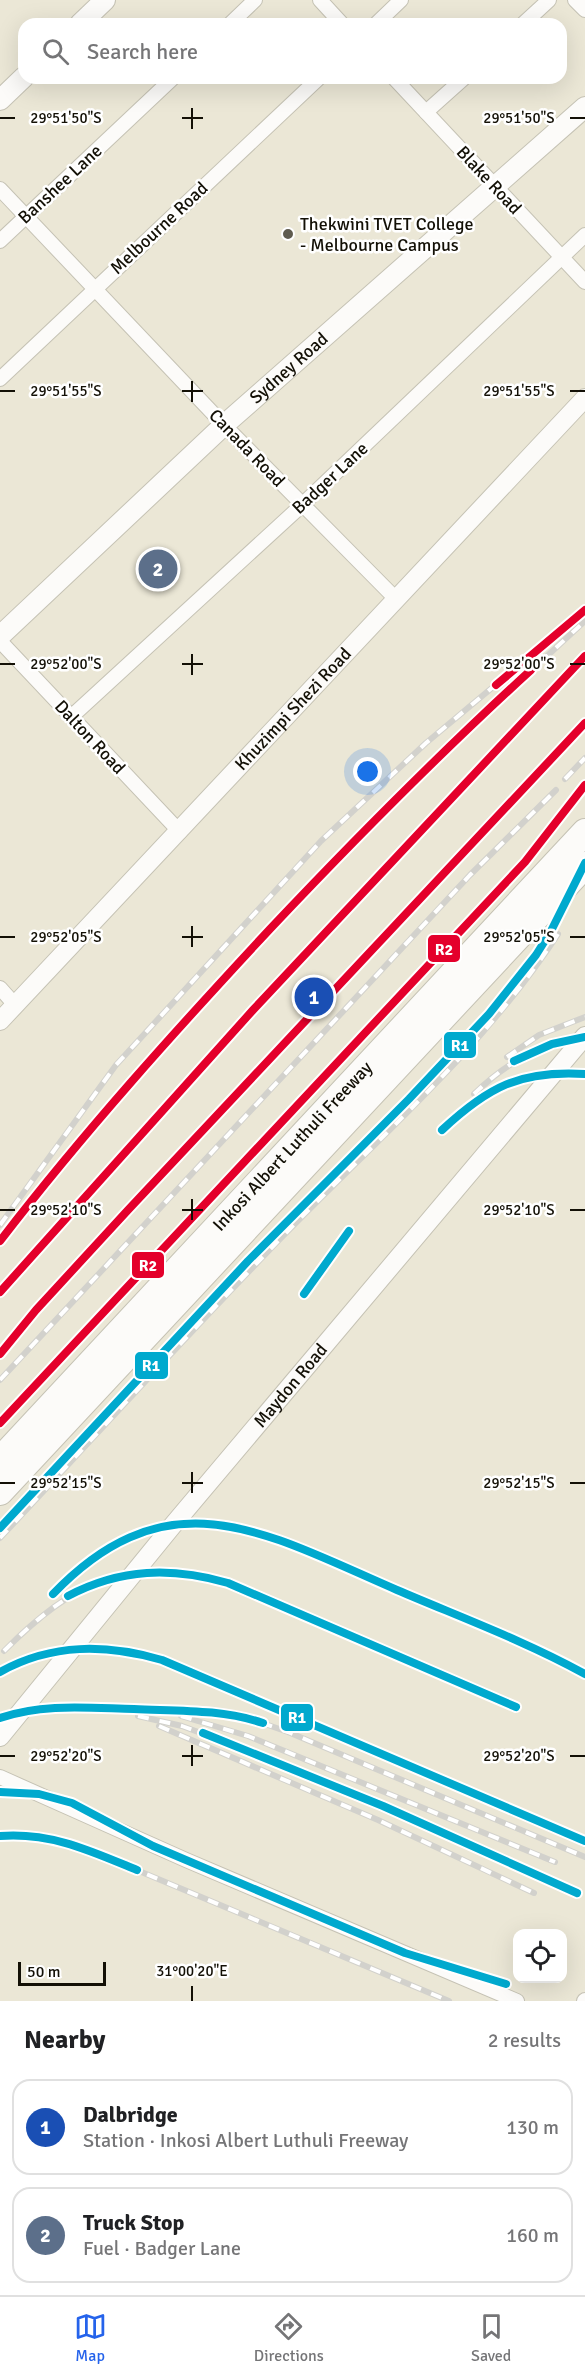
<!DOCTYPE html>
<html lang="en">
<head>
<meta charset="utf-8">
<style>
	:root { --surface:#fff; --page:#f6f6f6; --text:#202124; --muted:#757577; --line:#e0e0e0; --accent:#2563eb }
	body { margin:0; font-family:Signika,sans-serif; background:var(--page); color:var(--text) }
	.controls { position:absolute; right:18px; bottom:18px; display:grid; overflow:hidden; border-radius:12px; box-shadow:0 6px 24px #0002 }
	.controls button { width:54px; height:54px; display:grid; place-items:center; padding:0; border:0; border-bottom:2px solid var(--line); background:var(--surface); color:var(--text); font:30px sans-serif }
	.scale { position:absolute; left:18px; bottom:15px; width:88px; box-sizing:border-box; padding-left:6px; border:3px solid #131006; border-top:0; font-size:16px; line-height:21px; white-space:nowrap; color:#131006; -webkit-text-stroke:4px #fff; paint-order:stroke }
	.you { position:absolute; left:368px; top:772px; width:21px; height:21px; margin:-15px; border:4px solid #fff; border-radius:50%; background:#1a73e8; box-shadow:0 0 0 9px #1a73e833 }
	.badge { display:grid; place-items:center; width:39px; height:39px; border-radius:50%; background:var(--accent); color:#fff; font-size:20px; font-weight:700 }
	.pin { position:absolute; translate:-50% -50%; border:3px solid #fff; box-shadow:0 2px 6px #0006 }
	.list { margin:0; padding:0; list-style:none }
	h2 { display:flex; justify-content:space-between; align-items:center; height:78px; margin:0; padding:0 24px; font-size:26px }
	h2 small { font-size:20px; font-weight:400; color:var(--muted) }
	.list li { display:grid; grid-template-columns:39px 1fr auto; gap:18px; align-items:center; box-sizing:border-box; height:96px; margin:0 12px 12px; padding:0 12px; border:2px solid var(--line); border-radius:18px }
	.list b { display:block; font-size:22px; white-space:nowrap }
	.list p { margin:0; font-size:20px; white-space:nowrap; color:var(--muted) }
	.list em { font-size:20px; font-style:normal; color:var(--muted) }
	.icon { flex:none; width:33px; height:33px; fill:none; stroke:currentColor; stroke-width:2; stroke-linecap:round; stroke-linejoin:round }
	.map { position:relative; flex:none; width:585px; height:2001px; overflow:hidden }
	.search { position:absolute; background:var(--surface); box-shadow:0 6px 24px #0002; left:18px; right:18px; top:18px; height:66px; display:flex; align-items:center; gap:15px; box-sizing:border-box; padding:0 21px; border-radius:18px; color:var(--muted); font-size:22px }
	.sheet { height:294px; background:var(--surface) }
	nav { display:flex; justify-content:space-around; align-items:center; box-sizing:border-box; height:84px; border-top:2px solid var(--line); background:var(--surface); font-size:16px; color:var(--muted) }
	nav a { display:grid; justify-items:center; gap:3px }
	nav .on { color:var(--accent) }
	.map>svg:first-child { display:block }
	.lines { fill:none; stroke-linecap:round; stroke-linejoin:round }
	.minor-casing { stroke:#c5c2b4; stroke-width:16 }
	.tertiary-casing { stroke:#c5c2b4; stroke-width:20 }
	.secondary-casing { stroke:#c5c2b4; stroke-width:22 }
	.motorway-casing { stroke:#c5c2b4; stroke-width:28 }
	.minor { stroke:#fcfbf9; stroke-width:14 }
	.tertiary { stroke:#fcfbf9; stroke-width:18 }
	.secondary { stroke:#fcfbf9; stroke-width:20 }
	.motorway { stroke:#fcfbf9; stroke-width:26 }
	.rail-casing { stroke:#d2d1cc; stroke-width:6 }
	.rail { stroke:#fff; stroke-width:4; stroke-dasharray:11; stroke-linecap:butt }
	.rail-1-casing { stroke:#fff; stroke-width:12 }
	.rail-2-casing { stroke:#fff; stroke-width:12 }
	.rail-1 { stroke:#00a9ce; stroke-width:8 }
	.rail-2 { stroke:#e4002b; stroke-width:8 }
	.ticks { fill:none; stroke:#131006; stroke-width:2 }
	.poi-dot { fill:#5f5b4f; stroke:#fff; stroke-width:2 }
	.labels { text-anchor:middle; stroke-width:5; stroke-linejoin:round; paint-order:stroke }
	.street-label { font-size:18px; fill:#131006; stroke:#fff }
	.poi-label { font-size:18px; fill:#131006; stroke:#fff; text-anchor:start }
	.ticks-label { font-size:15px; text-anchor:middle; fill:#131006; stroke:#fff; stroke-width:5; stroke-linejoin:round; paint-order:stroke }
	.line-badge { stroke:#fff; stroke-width:2 }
	.badge-label { font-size:16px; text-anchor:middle; font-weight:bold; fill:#fff }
</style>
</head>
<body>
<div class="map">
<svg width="585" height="2001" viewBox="0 0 585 2001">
	<rect width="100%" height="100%" fill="#ebe7d6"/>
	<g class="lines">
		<!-- minor casing -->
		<g class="minor-casing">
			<g id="minor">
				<path d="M320,0l22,24"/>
				<path d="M575,0l10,10"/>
				<path d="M230,24l25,-24"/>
				<path d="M376,24l25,-24"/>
				<path d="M523,24l26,-24"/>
				<path d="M394,78l191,204"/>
				<path d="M426,112l38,-34"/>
				<path d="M0,189l224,236 173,175"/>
				<path d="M0,241l173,-163"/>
				<path d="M0,379l319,-301"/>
				<path d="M0,641l180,191"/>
				<path d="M71,717l231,-212 283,-270"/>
				<path d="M0,988l16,18"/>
				<path d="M0,1777l186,83 331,141"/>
				<path d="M584,2001l1,-1"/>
			</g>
		</g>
		<!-- tertiary casing -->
		<g class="tertiary-casing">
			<g id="tertiary">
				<path id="s1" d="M0,1021l585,-623"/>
				<path id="s2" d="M0,1737l173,-212 412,-489"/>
			</g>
		</g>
		<!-- secondary casing -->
		<g class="secondary-casing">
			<g id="secondary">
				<path d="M80,24l25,-24"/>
				<path d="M0,100l24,-23"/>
				<path id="s3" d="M0,636l224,-211 361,-318"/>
			</g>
		</g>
		<!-- motorway casing -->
		<g class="motorway-casing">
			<g id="motorway">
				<path id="s4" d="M0,1460l585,-628"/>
				<path d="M0,1492l585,-627"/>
			</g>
		</g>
		<!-- minor -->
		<use href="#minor" class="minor"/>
		<!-- tertiary -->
		<use href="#tertiary" class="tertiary"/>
		<!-- secondary -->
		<use href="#secondary" class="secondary"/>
		<!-- motorway -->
		<use href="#motorway" class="motorway"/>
		<!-- rail casing -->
		<g class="rail-casing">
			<g id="rail">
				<path d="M565,779l20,-21"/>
				<path d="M507,1057l32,-22 46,-18"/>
				<path d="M474,1094c32,-31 66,-51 111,-57"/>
				<path d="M442,1130c46,-43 78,-60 143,-56"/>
				<path d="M0,1225l116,-160 205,-224 105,-98 159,-133"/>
				<path d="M0,1241l105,-130 179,-196 118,-125 183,-169"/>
				<path d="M304,1294l45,-63"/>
				<path d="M0,1354l36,-44 92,-100 457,-487"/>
				<path d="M0,1380l470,-505 86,-85"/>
				<path d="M0,1538c94,-101 187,-203 283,-302 94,-97 201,-188 275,-302"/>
				<path d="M53,1594c117,-122 214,-60 344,-4 63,27 128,51 188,84"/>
				<path d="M4,1651c70,-70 124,-97 224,-68l288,124"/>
				<path d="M0,1672c52,-29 106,-28 162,-12l423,181"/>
				<path d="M138,1716l44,10 102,38 293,129"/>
				<path d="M181,1716l67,20 307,126"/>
				<path d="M0,1718l20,-6 45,-4 147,4 36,6 40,14 297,125"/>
				<path d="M159,1726l219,94 156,73"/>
				<path d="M0,1792l39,2 33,9 81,43 252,107 101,31"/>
				<path d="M0,1836h37l40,9 372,156"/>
			</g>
		</g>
		<!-- rail -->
		<use href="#rail" class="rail"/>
		<!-- rail-1 casing -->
		<g class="rail-1-casing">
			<g id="rail-1">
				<path d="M514,1061l38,-17 33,-7"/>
				<path d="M442,1130c46,-43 78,-60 143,-56"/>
				<path d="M304,1294l45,-63"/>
				<path d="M0,1528l248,-267 161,-162 80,-85 47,-59 15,-24 34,-68"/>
				<path d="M53,1594c117,-122 214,-60 344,-4 63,27 128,51 188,84"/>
				<path d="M68,1596c53,-28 104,-29 160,-13l288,124"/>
				<path d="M0,1672c52,-29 106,-28 162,-12l423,181"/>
				<path d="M0,1718c43,-15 89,-10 134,-9 43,2 87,0 129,14"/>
				<path d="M203,1733l180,73 194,87"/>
				<path d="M0,1792l39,2 33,9 81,43 252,107 101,31"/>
				<path d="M0,1836c51,-4 91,15 137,34"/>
			</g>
		</g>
		<!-- rail-2 casing -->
		<g class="rail-2-casing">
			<g id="rail-2">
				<path d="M496,685l89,-75"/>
				<path d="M0,1241c84,-109 176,-211 270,-312 84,-89 170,-176 261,-259"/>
				<path d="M0,1292l253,-282 332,-354"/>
				<path d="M0,1354l36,-44 92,-100 457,-487"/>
				<path d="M0,1423l525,-561 60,-77"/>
			</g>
		</g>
		<!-- rail-1 -->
		<use href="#rail-1" class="rail-1"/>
		<!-- rail-2 -->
		<use href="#rail-2" class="rail-2"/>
	</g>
	<!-- ticks -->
	<path class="ticks" d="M192,108v21M0,118h15M182,118h21M570,118h15M192,381v21M0,391h15M182,391h21M570,391h15M192,654v21M0,664h15M182,664h21M570,664h15M192,926v21M0,937h15M182,937h21M570,937h15M192,1199v21M0,1210h15M182,1210h21M570,1210h15M192,1472v21M0,1483h15M182,1483h21M570,1483h15M192,1745v21M0,1756h15M182,1756h21M570,1756h15M192,1986v15"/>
	<!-- markers -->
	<circle class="poi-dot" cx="288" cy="234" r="6"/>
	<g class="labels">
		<!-- street labels -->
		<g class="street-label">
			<text transform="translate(489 180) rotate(47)" y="6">Blake Road</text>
			<text transform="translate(60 184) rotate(-43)" y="6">Banshee Lane</text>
			<text transform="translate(159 228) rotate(-43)" y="6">Melbourne Road</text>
			<text dy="6" stroke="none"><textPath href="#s3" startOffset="394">Sydney Road</textPath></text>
			<text transform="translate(247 448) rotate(46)" y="6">Canada Road</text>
			<text transform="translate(330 478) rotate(-43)" y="6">Badger Lane</text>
			<text dy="6" stroke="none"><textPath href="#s1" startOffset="428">Khuzimpi Shezi Road</textPath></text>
			<text transform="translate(90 737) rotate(47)" y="6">Dalton Road</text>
			<text dy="6" stroke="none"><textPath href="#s4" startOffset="429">Inkosi Albert Luthuli Freeway</textPath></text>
			<text dy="6" stroke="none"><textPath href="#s2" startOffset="456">Maydon Road</textPath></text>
		</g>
		<!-- poi labels -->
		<g class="poi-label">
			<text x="300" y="230">Thekwini TVET College<tspan x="300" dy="21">- Melbourne Campus</tspan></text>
		</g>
	</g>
	<g class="ticks-label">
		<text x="66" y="123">29°51'50"S</text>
		<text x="519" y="123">29°51'50"S</text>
		<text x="66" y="396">29°51'55"S</text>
		<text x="519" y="396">29°51'55"S</text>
		<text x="66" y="669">29°52'00"S</text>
		<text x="519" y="669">29°52'00"S</text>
		<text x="66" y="942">29°52'05"S</text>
		<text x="519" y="942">29°52'05"S</text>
		<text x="66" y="1215">29°52'10"S</text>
		<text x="519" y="1215">29°52'10"S</text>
		<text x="66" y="1488">29°52'15"S</text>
		<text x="519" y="1488">29°52'15"S</text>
		<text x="66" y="1761">29°52'20"S</text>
		<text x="519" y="1761">29°52'20"S</text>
		<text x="192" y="1976">31°00'20"E</text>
	</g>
	<g class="line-badge">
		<rect x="427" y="934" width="34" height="29" rx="6" fill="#e4002b"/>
		<rect x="443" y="1031" width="34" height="28" rx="6" fill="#00a9ce"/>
		<rect x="131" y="1251" width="34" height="28" rx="6" fill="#e4002b"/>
		<rect x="134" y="1351" width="35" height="29" rx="6" fill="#00a9ce"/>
		<rect x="280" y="1703" width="34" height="29" rx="6" fill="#00a9ce"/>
	</g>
	<g class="badge-label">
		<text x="444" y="955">R2</text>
		<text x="460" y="1051">R1</text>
		<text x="148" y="1271">R2</text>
		<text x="151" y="1371">R1</text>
		<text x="297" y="1723">R1</text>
	</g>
</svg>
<div class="controls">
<button><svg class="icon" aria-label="locate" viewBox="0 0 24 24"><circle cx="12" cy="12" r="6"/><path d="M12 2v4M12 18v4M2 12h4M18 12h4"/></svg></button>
</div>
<div class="scale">50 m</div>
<div class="you"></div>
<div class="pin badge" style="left:314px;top:997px;background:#1a4fb4">1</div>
<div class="pin badge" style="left:158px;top:569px;background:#5c6f8a">2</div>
<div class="search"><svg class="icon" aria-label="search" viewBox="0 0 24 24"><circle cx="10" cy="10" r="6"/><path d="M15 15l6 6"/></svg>Search here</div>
</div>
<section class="sheet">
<h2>Nearby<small>2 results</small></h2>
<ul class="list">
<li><span class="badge" style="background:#1a4fb4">1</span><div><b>Dalbridge</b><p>Station · Inkosi Albert Luthuli Freeway</p></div><em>130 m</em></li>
<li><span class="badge" style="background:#5c6f8a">2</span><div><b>Truck Stop</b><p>Fuel · Badger Lane</p></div><em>160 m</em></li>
</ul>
</section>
<nav>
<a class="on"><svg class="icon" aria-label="map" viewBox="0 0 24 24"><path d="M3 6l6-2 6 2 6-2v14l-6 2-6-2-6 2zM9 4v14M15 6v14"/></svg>Map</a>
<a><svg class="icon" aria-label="directions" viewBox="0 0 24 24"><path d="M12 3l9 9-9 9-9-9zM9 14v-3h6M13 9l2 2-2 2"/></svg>Directions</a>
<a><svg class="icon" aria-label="saved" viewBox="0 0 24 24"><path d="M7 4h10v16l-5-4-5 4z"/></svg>Saved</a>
</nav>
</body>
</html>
